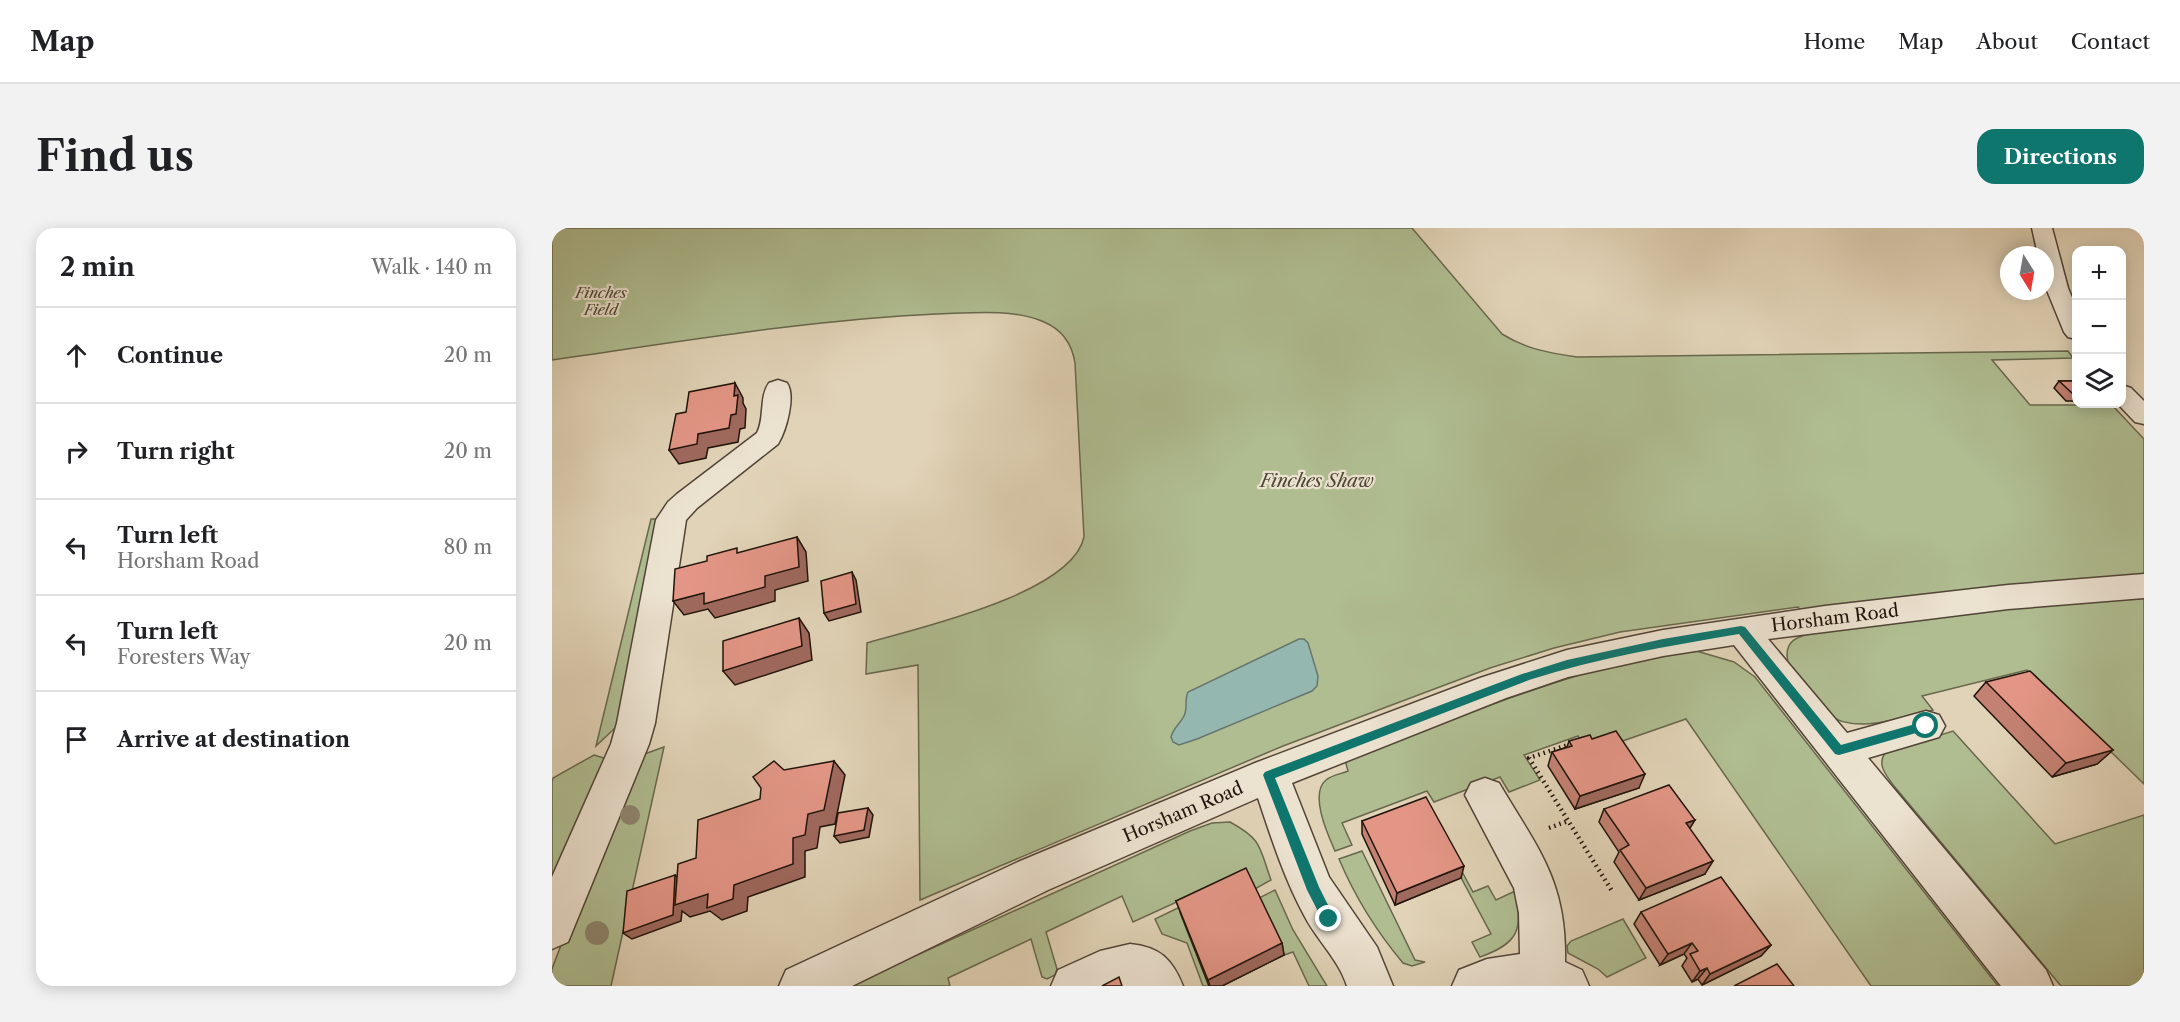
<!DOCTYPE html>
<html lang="en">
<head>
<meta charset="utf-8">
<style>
	:root { --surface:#fff; --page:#f2f2f2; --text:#202124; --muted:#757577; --line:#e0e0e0; --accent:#0f766e }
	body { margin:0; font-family:"Libre Caslon Text",serif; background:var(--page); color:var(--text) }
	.controls { position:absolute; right:18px; top:18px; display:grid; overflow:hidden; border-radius:12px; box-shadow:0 3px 15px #0003 }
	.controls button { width:54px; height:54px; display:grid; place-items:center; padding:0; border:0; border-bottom:2px solid var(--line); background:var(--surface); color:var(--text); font:30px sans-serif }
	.compass { position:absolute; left:1448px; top:18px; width:54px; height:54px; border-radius:50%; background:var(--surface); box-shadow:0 3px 15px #0003; rotate:169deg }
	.stop { position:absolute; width:18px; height:18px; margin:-14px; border:4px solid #0f766e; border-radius:50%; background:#fff }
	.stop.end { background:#0f766e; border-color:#fff; box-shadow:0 2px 6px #0008 }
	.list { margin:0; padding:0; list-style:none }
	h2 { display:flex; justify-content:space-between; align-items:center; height:78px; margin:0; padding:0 24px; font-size:26px }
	h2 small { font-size:20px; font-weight:400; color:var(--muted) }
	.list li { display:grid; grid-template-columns:39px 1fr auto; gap:18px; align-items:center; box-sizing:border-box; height:96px; padding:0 24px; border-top:2px solid var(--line) }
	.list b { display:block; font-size:22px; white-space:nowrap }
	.list p { margin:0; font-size:20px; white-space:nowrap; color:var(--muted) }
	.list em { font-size:20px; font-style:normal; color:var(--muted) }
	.icon { flex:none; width:33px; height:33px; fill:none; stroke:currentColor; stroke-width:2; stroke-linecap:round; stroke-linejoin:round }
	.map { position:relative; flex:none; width:1592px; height:758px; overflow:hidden; border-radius:18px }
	header { display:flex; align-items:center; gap:36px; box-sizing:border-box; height:84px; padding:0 30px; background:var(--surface); border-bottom:2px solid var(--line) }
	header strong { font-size:28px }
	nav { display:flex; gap:33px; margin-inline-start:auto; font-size:21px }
	.intro { display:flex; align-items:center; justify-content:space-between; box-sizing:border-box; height:144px; padding:0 36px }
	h1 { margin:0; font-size:42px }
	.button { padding:15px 27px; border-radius:18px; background:var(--accent); color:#fff; font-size:21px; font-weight:700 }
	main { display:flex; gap:36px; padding:0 36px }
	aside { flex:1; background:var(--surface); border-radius:18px; box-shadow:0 3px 15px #0003 }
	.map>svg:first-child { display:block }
	.green { fill:#afbd91; stroke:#68684e; stroke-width:1.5 }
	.water { fill:#94b7b0; stroke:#66766e; stroke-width:1.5 }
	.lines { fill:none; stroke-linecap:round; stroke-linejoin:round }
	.minor-casing { stroke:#514437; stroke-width:3 }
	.path { stroke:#21140c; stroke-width:4.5; stroke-dasharray:1.5 4; stroke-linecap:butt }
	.minor { fill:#ece2d0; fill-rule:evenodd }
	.tree { fill:#8f866f }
	.wall { fill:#c38173; stroke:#21140c; stroke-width:1.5 }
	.shaded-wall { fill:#9f695e; stroke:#21140c; stroke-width:1.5 }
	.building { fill:#e39686; stroke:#21140c; stroke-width:1.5 }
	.route { fill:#0f766e }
	.labels { text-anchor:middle; stroke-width:4.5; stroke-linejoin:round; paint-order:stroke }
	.far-park-label { font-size:15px; font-style:italic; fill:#4c4734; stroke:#ece2d0 }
	.park-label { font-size:18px; font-style:italic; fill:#4c4734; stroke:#ece2d0 }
	.street-label { font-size:18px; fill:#21140c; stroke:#ece2d0 }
</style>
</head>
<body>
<header>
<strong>Map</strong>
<nav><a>Home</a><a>Map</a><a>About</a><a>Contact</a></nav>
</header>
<div class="intro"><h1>Find us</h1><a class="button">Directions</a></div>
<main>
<aside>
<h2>2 min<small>Walk · 140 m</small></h2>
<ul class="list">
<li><svg class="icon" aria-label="ahead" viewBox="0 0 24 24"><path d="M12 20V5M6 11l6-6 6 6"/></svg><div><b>Continue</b></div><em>20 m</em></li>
<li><svg class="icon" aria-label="right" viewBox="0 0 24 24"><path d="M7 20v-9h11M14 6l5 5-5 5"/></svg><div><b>Turn right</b></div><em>20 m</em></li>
<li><svg class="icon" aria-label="left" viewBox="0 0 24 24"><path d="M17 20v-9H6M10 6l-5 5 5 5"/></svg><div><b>Turn left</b><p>Horsham Road</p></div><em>80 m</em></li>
<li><svg class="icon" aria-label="left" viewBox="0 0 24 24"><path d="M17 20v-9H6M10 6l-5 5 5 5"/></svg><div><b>Turn left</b><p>Foresters Way</p></div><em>20 m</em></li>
<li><svg class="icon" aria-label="arrive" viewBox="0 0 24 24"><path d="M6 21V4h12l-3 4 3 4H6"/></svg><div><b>Arrive at destination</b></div></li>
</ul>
</aside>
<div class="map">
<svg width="1592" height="758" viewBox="0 0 1592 758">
	<rect width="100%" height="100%" fill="#e1d3b7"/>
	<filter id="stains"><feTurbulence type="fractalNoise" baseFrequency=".00333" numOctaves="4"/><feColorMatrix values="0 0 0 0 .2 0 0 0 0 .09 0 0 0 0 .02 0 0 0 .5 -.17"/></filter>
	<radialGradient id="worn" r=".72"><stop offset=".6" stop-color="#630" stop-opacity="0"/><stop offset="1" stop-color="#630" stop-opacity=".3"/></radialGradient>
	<!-- green -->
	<g class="green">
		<path d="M0,0h860l90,106c24,15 47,19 75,23l491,-6 5,7 -81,2 38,45h82l32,34v345l-117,-114 -105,26 11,14c-30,7 -79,26 -107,3 -14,-12 -26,-32 -37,-47 -8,-26 9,-30 30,-35l-21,-24 -178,25 -66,16 -64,20 -207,78 -363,154 -2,-235 -52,9 1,-31c51,-15 205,-49 217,-106l-9,-174c-3,-19 -12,-33 -31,-41 -32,-14 -74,-9 -108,-8 -129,6 -257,28 -384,46z"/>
		<path d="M99,291h8l-32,191 -12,18 -19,18z"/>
		<path d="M1141,422l41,12 21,15 243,309h-127l-185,-267 -98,34 -10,-17 -54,19 16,25 -31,12 -9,-15 -66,25 -7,-11 -85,32 10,22 -17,6c-7,-16 -26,-57 -9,-71 6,-5 15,-6 22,-9l-3,-11c93,-35 185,-73 280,-98 22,-6 45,-8 68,-12z"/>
		<path d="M1401,503l102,113 89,-29v171h-83l-167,-200c-8,-11 -18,-22 -8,-34z"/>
		<path d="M112,519l-53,239h-59v-17l52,-138 32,-74z"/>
		<path d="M42,527l13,4 -55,147v-124l1,-4z"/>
		<path d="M872,573l49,91 15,-6 8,14 19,-9c8,39 4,52 -35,66l-8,-15 19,-8 -66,-124z"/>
		<path d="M678,594c33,18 29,25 41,58l-18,10 -61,5 -59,27 -11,-26 -76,36 11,37 -2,6 -8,4 -5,-2 -11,-38 -83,39 2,8h-101l341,-155 22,-8z"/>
		<path d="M810,623l53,109 10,2 -13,4 -9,-3c-26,-31 -48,-66 -64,-104z"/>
		<path d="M723,662l18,40 34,56h-18l-16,-34 -9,3 -27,-56z"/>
		<path d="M630,678l-2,7 29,73h-6l-16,-43 -25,-9 -7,-15z"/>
		<path d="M1071,691l23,39 -39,19 -9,-8 -30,-16 -1,-7 4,-5z"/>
	</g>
	<!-- water -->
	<path class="water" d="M747,411h5l4,4 10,33 -1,10 -5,5 -115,48 -18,6 -6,-3 -2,-5c2,-9 9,-13 13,-21 4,-8 0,-16 4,-24z"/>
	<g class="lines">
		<!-- minor casing -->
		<g class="minor-casing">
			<g id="minor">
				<path d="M1480,0h20l16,60 8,19v32l-8,-2 -4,-5 -18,-44 -1,-33h-7z"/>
				<path d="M226,152l9,3c9,13 -1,48 -9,61l-81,64 -11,12 -31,203 -6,21 -81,198 -16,7v-72l59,-133 6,-21 39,-203 12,-18 9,-8 80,-61c8,-15 2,-36 12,-50z"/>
				<path d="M1570,157l9,3 13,13v23l-9,-2 -17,-18h4z"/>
				<path d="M1592,346v24l-136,11 -240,30 79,94 79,-22 13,4 6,11 -6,11 -71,21 178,212 7,16h-52l-267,-341 -71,11 -95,21 -62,21 -214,85 37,94 48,70 16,39h-46c-8,-26 -31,-47 -43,-71 -20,-37 -33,-78 -46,-117l-210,92 -196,96h-73l7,-16 232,-108 237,-99 225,-85 87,-28 96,-20 162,-24 183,-21z"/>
				<path d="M933,550l14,5c39,66 68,98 66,179l17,8 7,16h-137l7,-16 28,-11 33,-5 -1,-41 -5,-25 -49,-93 6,-12z"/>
				<path d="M578,716c30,3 42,15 53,42h-132l7,-16 42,-19z"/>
			</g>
		</g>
		<!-- path -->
		<g class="path">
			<path d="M1019,516l-42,14 83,133"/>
			<path d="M997,600l19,-7"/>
		</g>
		<!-- minor -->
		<use href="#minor" class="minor"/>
	</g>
	<!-- trees -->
	<g class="tree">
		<circle cx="78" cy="587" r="10"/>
		<circle cx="45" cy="705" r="12"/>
	</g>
	<!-- wall -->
	<g class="wall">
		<path d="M1507,153h17v20h-10l-12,-13z"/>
		<path d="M1434,454l127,68 -16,14 -45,13 -78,-81z"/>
		<path d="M1040,511l47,49 -64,21 -27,-43 4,-14 15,-5 2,-6z"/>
		<path d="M1052,581l86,20 15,45 -66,26 -25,-38 5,-10 -20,-30z"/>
		<path d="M810,593l99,57 -66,27 -33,-71z"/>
		<path d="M624,673l106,42 2,12 -62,31h-13z"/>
		<path d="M1089,684l130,33 -10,11 -59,29 -4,-6 -6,3 -10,-16 5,-8 -3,-4 -24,11 -26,-41z"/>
	</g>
	<!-- shaded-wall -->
	<g class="shaded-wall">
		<path d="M183,155l8,15v5l3,6 -1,19 -5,1 -2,13 -30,6 -2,10 -27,6 -10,-14 29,-16 36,-38z"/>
		<path d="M245,309l9,15 2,29 -33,9v11l-60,17 -7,-9 -24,6 -11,-14 92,-25z"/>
		<path d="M300,344l4,8 5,32 -32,9 -5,-8z"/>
		<path d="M247,390l10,15 3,27 -77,25 -12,-14z"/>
		<path d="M1561,522l-16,14 -45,13 14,-14z"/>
		<path d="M282,533l11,14 -10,49 -15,3 -3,21 -12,3v26l-57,20 -1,14 -25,9 -12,-9 -20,6 -8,-6 -1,10 -49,18 -9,-6 52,-58 8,7 25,12 26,-9 59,-47 15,-24z"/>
		<path d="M1093,546l-6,14 -64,21 5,-13z"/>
		<path d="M316,580l5,7 -4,22 -29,6 -6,-7z"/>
		<path d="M1143,592l-8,13 -1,-10z"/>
		<path d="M1161,633l-8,13 -66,26 7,-12z"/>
		<path d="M912,638l-3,12 -66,27 2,-12z"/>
		<path d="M730,715l2,12 -62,31h-12l-2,-6z"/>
		<path d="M1140,715l-8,11 -24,11 8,-11z"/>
		<path d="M1219,717l-10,11 -59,29 8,-11z"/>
		<path d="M1155,740l-9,11 -6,3 8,-11z"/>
	</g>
	<!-- building -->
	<g class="building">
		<path d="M1507,153h17v12h-4z"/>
		<path d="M183,155l-1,13 4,-1 -2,19 -5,1 -2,13 -31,6 -1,10 -28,6 7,-36 10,-2 3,-20z"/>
		<path d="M245,309l2,30 -34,9v11l-61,17v-11l-31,8 2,-32 32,-8v-5l30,-8v5z"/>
		<path d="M300,344l4,32 -32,9 -3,-32z"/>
		<path d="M247,390l3,28 -79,25v-30z"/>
		<path d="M1478,443l83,79 -47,13 -80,-81z"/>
		<path d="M1064,503l29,43 -65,22 -28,-44 20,-6 -3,-5 21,-6 2,4z"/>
		<path d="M222,533l10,9 50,-9 -10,49 -16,4 -3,21 -12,3v26l-59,21 -1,14 -26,9 1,-14 -33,11 3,-41 18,-6 2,-38 62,-21 1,-11 -8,-11z"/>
		<path d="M1117,557l26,35 -9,3 27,38 -67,27 -26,-38 9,-5 -25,-36z"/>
		<path d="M874,569l38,69 -67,27 -35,-72z"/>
		<path d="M316,580l-4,22 -30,6 4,-23z"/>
		<path d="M694,640l36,75 -74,37 -32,-79z"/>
		<path d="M123,647l-2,40 -50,18 4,-42z"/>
		<path d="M1169,649l50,68 -61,29 -3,-6 -7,3 -10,-17 8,-3 -6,-8 -24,11 -27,-42z"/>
		<path d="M1225,736l17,22h-60z"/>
		<path d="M567,749l3,9h-20z"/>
	</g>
	<!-- route -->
	<path class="route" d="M1189,398l4,1 96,118 85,-24 6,5 -2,3 -91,26 -4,-1 -96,-120c-71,12 -142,24 -210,46l-254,98 44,109 16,32 -2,4 -4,2 -5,-2 -17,-33 -44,-115 2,-3 257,-98 45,-14 96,-21z"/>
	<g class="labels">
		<!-- far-park labels -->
		<g class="far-park-label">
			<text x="49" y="70">Finches<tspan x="49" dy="17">Field</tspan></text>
		</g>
		<!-- park labels -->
		<g class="park-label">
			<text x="765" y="259">Finches Shaw</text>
		</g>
		<!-- street labels -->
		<g class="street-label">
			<text transform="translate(1283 390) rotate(-7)" y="6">Horsham Road</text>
			<text transform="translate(631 584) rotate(-23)" y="6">Horsham Road</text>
		</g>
	</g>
	<rect width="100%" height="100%" filter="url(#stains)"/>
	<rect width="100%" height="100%" fill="url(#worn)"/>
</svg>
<div class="controls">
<button>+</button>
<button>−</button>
<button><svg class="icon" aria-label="layers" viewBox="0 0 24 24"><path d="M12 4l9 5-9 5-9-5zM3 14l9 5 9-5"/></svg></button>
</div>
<svg class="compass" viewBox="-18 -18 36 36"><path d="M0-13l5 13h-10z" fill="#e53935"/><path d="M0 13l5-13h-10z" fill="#757577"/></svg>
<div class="stop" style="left:1374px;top:498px"></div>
<div class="stop end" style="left:777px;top:691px"></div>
</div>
</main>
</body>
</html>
